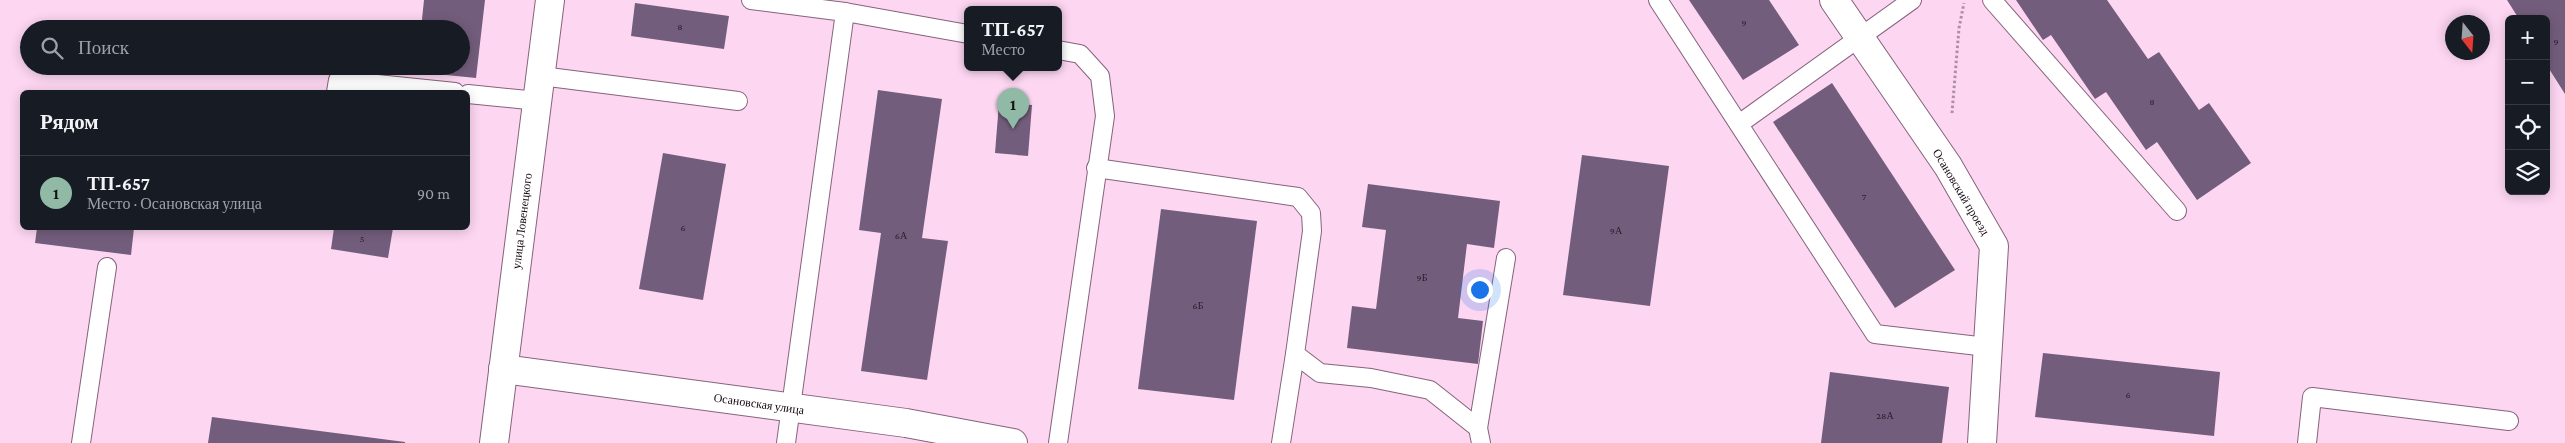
<!DOCTYPE html>
<html lang="ru">
<head>
<meta charset="utf-8">
<style>
	:root { --surface:#171b24; --page:#242831; --text:#f1f3f6; --muted:#9ea1a6; --line:#363941; --accent:#90b9a6 }
	body { margin:0; font-family:"Crimson Pro",serif; background:var(--page); color:var(--text) }
	.controls { position:absolute; right:15px; top:15px; display:grid; overflow:hidden; border-radius:8px; box-shadow:0 2px 12px #0003 }
	.controls button { width:45px; height:45px; display:grid; place-items:center; padding:0; border:0; border-bottom:1px solid var(--line); background:var(--surface); color:var(--text); font:25px sans-serif }
	.compass { position:absolute; left:2445px; top:15px; width:45px; height:45px; border-radius:50%; background:var(--surface); box-shadow:0 2px 12px #0003; rotate:163deg }
	.you { position:absolute; left:1479px; top:289px; width:18px; height:18px; margin:-12px; border:4px solid #fff; border-radius:50%; background:#1a73e8; box-shadow:0 0 0 8px #1a73e833 }
	.badge { display:grid; place-items:center; width:32px; height:32px; border-radius:50%; background:var(--accent); color:#111; font-size:16px; font-weight:700 }
	.pin { position:absolute; translate:-50% -41px; filter:drop-shadow(0 1px 2px #0008) }
	.pin::after { content:''; position:absolute; top:26px; width:18px; height:15px; background:inherit; clip-path:polygon(0 0,100% 0,50% 100%) }
	.popup { position:absolute; left:964px; top:6px; width:98px; height:65px; box-sizing:border-box; display:grid; place-content:center; border-radius:8px; background:var(--surface); filter:drop-shadow(0 1px 4px #0005); font-size:16px; white-space:nowrap; color:var(--muted) }
	.popup b { font-size:19px; color:var(--text) }
	.popup::after { content:''; position:absolute; left:50%; top:100%; margin-left:-10px; border:10px solid transparent; border-top-color:var(--surface) }
	.list { margin:0; padding:0; list-style:none }
	h2 { display:flex; justify-content:space-between; align-items:center; height:65px; margin:0; padding:0 20px; font-size:21px }
	h2 small { font-size:16px; font-weight:400; color:var(--muted) }
	.list li { display:grid; grid-template-columns:32px 1fr auto; gap:15px; align-items:center; box-sizing:border-box; height:75px; padding:0 20px; border-top:1px solid var(--line) }
	.list b { display:block; font-size:19px; white-space:nowrap }
	.list p { margin:0; font-size:16px; white-space:nowrap; color:var(--muted) }
	.list em { font-size:16px; font-style:normal; color:var(--muted) }
	.icon { flex:none; width:28px; height:28px; fill:none; stroke:currentColor; stroke-width:2; stroke-linecap:round; stroke-linejoin:round }
	.map { position:relative; flex:none; width:2565px; height:443px; overflow:hidden }
	.search { position:absolute; background:var(--surface); box-shadow:0 2px 12px #0003; left:20px; top:20px; width:450px; height:55px; display:flex; align-items:center; gap:12px; box-sizing:border-box; padding:0 18px; border-radius:28px; color:var(--muted); font-size:19px }
	.panel { position:absolute; background:var(--surface); box-shadow:0 2px 12px #0003; left:20px; top:90px; width:450px; height:140px; border-radius:8px }
	.map>svg:first-child { display:block }
	.building { fill:#735d7c }
	.lines { fill:none; stroke-linecap:round; stroke-linejoin:round }
	.service-casing { stroke:#85637c; stroke-width:20 }
	.minor-casing { stroke:#85637c; stroke-width:30 }
	.tertiary-casing { stroke:#85637c; stroke-width:30 }
	.path { stroke:#ad8fa4; stroke-width:3; stroke-dasharray:2.5 2.5; stroke-linecap:butt }
	.service { stroke:#fff; stroke-width:18 }
	.minor { stroke:#fff; stroke-width:28 }
	.tertiary { stroke:#fff; stroke-width:28 }
	.labels { text-anchor:middle; stroke-width:4.5; stroke-linejoin:round; paint-order:stroke }
	.number-label { font-size:10px; fill:#2c1e2c }
	.street-label { font-size:12px; fill:#150912; stroke:#fff }
</style>
</head>
<body>
<div class="map">
<svg width="2565" height="443" viewBox="0 0 2565 443">
	<rect width="100%" height="100%" fill="#fdd6f2"/>
	<!-- building -->
	<g class="building">
		<path d="M424,0h61l-9,78 -60,-6 1,-6h44v-37h-40z"/>
		<path d="M1689,0h80l30,45 -56,35z"/>
		<path d="M2016,0h91l41,59 11,-7 40,58 10,-7 42,60 -54,37 -40,-58 -11,8 -40,-58 -11,7 -44,-64 -8,5z"/>
		<path d="M2507,0h58v94l-19,-30v-45h-27z"/>
		<path d="M635,3l94,13 -5,33 -93,-13z"/>
		<path d="M1832,83l123,187 -60,38 -122,-186z"/>
		<path d="M878,90l64,9 -20,139 26,3 -21,139 -66,-9 20,-138 -22,-3z"/>
		<path d="M999,103l33,2 -4,51 -33,-3z"/>
		<path d="M663,153l63,11 -23,136 -64,-11z"/>
		<path d="M1582,155l87,11 -19,140 -87,-11z"/>
		<path d="M1368,184l132,17 -6,47 -27,-4 -9,74 25,3 -5,43 -131,-16 5,-42 24,3 10,-79 -24,-3z"/>
		<path d="M1161,209l96,12 -23,179 -96,-11z"/>
		<path d="M37,228h97l-3,27 -96,-12z"/>
		<path d="M334,228h59l-5,30 -57,-9z"/>
		<path d="M2043,353l177,19 -6,64 -179,-19z"/>
		<path d="M1830,372l119,15 -7,56h-121z"/>
		<path d="M212,417l193,25v1h-197z"/>
	</g>
	<g class="lines">
		<!-- service casing -->
		<g class="service-casing">
			<g id="service">
				<path d="M751,0l94,12 -59,431"/>
				<path d="M1658,0l217,334 112,13"/>
				<path d="M1992,0l185,211"/>
				<path d="M845,12l123,22"/>
				<path d="M541,76l197,25"/>
				<path d="M336,92l2,-12 117,12"/>
				<path d="M468,94l70,7"/>
				<path d="M1739,124l173,-124"/>
				<path d="M1096,168l202,29 13,16 1,18 -17,123 25,19 51,5 59,12 48,38 3,15"/>
				<path d="M1478,428l28,-170"/>
				<path d="M81,443l26,-176"/>
				<path d="M1058,443l47,-327 -5,-40 -20,-22 -22,-4"/>
				<path d="M1281,443l14,-89"/>
				<path d="M2307,443l5,-46 197,24"/>
			</g>
		</g>
		<!-- minor casing -->
		<g class="minor-casing">
			<g id="minor">
				<path d="M1834,0l114,166 46,80 -12,197"/>
				<path d="M503,369l403,54 107,20"/>
			</g>
		</g>
		<!-- tertiary casing -->
		<g class="tertiary-casing">
			<path id="tertiary" d="M494,443l56,-443"/>
		</g>
		<!-- path -->
		<path class="path" d="M1952,113l7,-85 5,-25"/>
		<!-- service -->
		<use href="#service" class="service"/>
		<!-- minor -->
		<use href="#minor" class="minor"/>
		<!-- tertiary -->
		<use href="#tertiary" class="tertiary"/>
	</g>
	<g class="labels">
		<!-- number labels -->
		<g class="number-label">
			<text x="1744" y="26">9</text>
			<text x="680" y="30">8</text>
			<text x="2556" y="45">9</text>
			<text x="2152" y="105">8</text>
			<text x="1864" y="200">7</text>
			<text x="683" y="231">6</text>
			<text x="1616" y="234">9А</text>
			<text x="901" y="239">6А</text>
			<text x="362" y="242">5</text>
			<text x="1422" y="281">9Б</text>
			<text x="1198" y="309">6Б</text>
			<text x="2128" y="398">6</text>
			<text x="1885" y="419">28А</text>
		</g>
		<!-- street labels -->
		<g class="street-label">
			<text transform="translate(1961 192) rotate(59)" y="4">Осановский проезд</text>
			<text transform="translate(522 221) rotate(-83)" y="4">улица Ловенецкого</text>
			<text transform="translate(759 404) rotate(8)" y="4">Осановская улица</text>
		</g>
	</g>
</svg>
<div class="controls">
<button>+</button>
<button>−</button>
<button><svg class="icon" aria-label="locate" viewBox="0 0 24 24"><circle cx="12" cy="12" r="6"/><path d="M12 2v4M12 18v4M2 12h4M18 12h4"/></svg></button>
<button><svg class="icon" aria-label="layers" viewBox="0 0 24 24"><path d="M12 4l9 5-9 5-9-5zM3 14l9 5 9-5"/></svg></button>
</div>
<svg class="compass" viewBox="-18 -18 36 36"><path d="M0-13l5 13h-10z" fill="#e53935"/><path d="M0 13l5-13h-10z" fill="#9ea1a6"/></svg>
<div class="you"></div>
<div class="pin badge" style="left:1013px;top:129px">1</div>
<div class="popup"><b>ТП-657</b>Место</div>
<div class="search"><svg class="icon" aria-label="search" viewBox="0 0 24 24"><circle cx="10" cy="10" r="6"/><path d="M15 15l6 6"/></svg>Поиск</div>
<section class="panel">
<h2>Рядом<small></small></h2>
<ul class="list">
<li><span class="badge">1</span><div><b>ТП-657</b><p>Место · Осановская улица</p></div><em>90 m</em></li>
</ul>
</section>
</div>
</body>
</html>
